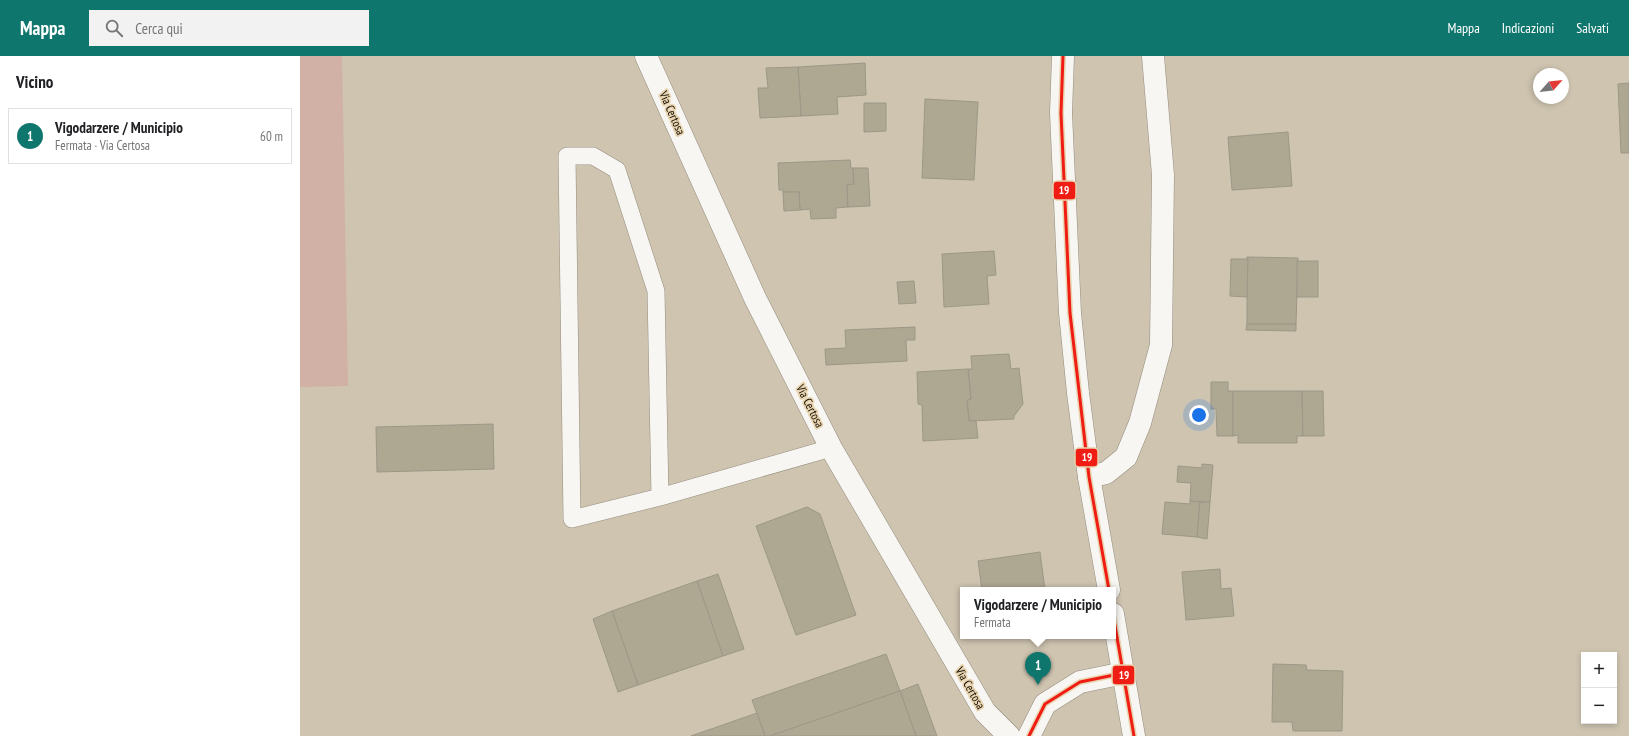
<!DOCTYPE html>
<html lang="it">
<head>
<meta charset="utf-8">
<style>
	:root { --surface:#fff; --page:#f2f2f2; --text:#202124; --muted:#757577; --line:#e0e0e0; --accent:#0f766e }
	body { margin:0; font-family:"PT Sans Narrow",sans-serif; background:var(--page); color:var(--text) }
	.controls { position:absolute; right:12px; bottom:12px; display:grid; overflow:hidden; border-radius:0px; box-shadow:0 2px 6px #0003 }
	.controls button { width:36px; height:36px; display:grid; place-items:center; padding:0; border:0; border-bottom:1px solid var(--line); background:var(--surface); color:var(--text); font:20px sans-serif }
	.compass { position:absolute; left:1233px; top:12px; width:36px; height:36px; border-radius:50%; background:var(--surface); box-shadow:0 2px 6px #0003; rotate:63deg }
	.you { position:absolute; left:899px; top:359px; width:14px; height:14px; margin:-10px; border:3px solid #fff; border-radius:50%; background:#1a73e8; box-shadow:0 0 0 6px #1a73e833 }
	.badge { display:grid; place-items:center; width:26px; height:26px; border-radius:50%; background:var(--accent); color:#fff; font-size:13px; font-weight:700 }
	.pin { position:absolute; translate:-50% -33px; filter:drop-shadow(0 1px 2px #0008) }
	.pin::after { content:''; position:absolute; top:21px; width:14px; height:12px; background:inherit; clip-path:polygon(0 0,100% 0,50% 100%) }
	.popup { position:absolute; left:660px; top:531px; width:156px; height:52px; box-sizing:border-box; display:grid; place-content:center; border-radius:0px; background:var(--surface); filter:drop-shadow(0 1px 3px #0005); font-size:13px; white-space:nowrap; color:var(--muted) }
	.popup b { font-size:15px; color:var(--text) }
	.popup::after { content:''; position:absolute; left:50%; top:100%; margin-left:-8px; border:8px solid transparent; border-top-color:var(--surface) }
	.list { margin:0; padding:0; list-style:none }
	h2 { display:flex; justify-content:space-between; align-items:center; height:52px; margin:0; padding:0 16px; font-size:17px }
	h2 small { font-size:13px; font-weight:400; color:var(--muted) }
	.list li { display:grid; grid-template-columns:26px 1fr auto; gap:12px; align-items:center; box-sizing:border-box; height:56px; margin:0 8px 8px; padding:0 8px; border:1px solid var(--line); border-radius:0px }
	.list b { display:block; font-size:15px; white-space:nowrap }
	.list p { margin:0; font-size:13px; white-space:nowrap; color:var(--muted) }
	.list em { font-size:13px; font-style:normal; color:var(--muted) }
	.icon { flex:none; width:22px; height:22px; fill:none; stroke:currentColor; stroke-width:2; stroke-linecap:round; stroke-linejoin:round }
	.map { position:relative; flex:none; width:1329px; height:680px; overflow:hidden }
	header { display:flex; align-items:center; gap:24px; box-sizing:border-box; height:56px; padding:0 20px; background:var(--accent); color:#fff }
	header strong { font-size:19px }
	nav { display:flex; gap:22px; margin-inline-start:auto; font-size:14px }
	.search { width:280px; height:36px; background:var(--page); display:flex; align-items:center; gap:10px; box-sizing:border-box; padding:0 14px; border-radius:0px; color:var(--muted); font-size:15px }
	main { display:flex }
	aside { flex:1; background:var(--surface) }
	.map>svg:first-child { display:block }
	.pitch { fill:#d1b0a5 }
	.building { fill:#aea893; stroke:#9c9787 }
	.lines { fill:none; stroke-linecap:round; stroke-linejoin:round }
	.service-casing { stroke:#948c7d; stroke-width:18 }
	.minor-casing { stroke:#948c7d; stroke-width:23 }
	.secondary-casing { stroke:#948c7d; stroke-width:23 }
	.service { stroke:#f8f6f3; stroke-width:17 }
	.minor { stroke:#f8f6f3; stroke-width:22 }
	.secondary { stroke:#f8f6f3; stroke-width:22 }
	.bus-1-casing { stroke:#e8d4b0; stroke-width:6 }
	.bus-1 { stroke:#f01d14; stroke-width:3 }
	.labels { text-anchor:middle; stroke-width:3.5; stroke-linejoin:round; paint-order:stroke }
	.street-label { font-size:12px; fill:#171004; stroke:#e8d4b0 }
	.line-badge { stroke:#e8d4b0; stroke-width:1.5 }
	.badge-label { font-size:11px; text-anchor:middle; font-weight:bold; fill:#fff }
</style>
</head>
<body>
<header>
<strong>Mappa</strong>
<div class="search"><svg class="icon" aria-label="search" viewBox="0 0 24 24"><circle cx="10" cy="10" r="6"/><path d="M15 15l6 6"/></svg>Cerca qui</div>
<nav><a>Mappa</a><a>Indicazioni</a><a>Salvati</a></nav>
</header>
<main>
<aside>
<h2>Vicino<small></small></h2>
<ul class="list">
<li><span class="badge">1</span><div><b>Vigodarzere / Municipio</b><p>Fermata · Via Certosa</p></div><em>60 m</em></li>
</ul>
</aside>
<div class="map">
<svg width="1329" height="680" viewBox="0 0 1329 680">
	<rect width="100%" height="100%" fill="#cec4b0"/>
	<!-- pitch -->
	<path class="pitch" d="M0,0h42l6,330 -48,1z"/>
	<!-- building -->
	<g class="building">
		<path d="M565,7l1,32 -29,2 1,17 -37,2 -3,-49z"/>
		<path d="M498,11l3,49 -41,2 -2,-30h10l-2,-20z"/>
		<path d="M1329,27v70h-8l-3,-69z"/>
		<path d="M625,43l53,3 -4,78 -52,-2z"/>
		<path d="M564,47h22v28l-22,1z"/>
		<path d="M988,76l4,54 -60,4 -4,-53z"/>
		<path d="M550,104l1,8h2l1,16 -7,1 1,22 -12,1v10l-25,1 -1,-10 -10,1 -1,-18h-16v-2h-4l-1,-27z"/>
		<path d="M553,112h15l2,38 -22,1 -1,-22 7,-1z"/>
		<path d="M483,136h16l1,18 -16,1z"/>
		<path d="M694,195l2,24 -9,1 2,28 -45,3 -2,-53z"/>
		<path d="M947,201l51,1 -2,66h-49z"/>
		<path d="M931,203h17l-1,38 -17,-1z"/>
		<rect x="997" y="205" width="21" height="36"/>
		<path d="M614,225l2,22 -17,1 -2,-22z"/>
		<path d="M947,268h49v7l-50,-1z"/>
		<path d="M615,271v13h-9l1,21 -81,4 -1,-16 21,-1 -1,-18z"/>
		<path d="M709,298l2,15 8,-1 4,36 -9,12v3l-45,2 -2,-21 4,-1 -3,-30h4l-1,-13z"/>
		<path d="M668,313l3,30 -4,1 2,21h7l2,17 -55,3 -1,-36 -4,-1 -1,-32z"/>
		<path d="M911,326h17v9h5v45h-16l-1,-27h-5z"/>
		<path d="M933,335h69l1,45h-6v7h-59v-8l-5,1z"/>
		<path d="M1002,335h21l1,45h-21z"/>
		<path d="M193,368l1,45 -117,3 -1,-45z"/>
		<path d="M902,408l11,1 -3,37 -20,-1 1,-18 -14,-1 1,-16 24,2z"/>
		<path d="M890,445l10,1 -3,35 -35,-3 3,-32 25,2z"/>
		<path d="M900,446h10l-3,37 -10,-2z"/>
		<path d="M507,451l13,7 36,101 -60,20 -40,-109z"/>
		<path d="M740,496l5,38h-63l-4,-29z"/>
		<path d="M920,513l1,20 10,-1 3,28 -48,4 -4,-48z"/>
		<path d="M418,518l26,75 -21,7 -26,-75z"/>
		<path d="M397,525l26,75 -85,29 -26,-74z"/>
		<path d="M312,555l26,74 -20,7 -25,-73z"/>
		<path d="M586,598l14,37 -130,45h-5l-13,-36z"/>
		<path d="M973,608l33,1 1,5 36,1 -1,60h-49l-1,-9h-20z"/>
		<path d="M618,628l19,52h-21l-16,-45z"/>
		<path d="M600,635l16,45h-146z"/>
		<path d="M457,657l8,23h-74z"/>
	</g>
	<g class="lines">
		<!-- service casing -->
		<g class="service-casing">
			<path id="service" d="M360,441l-88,22 -5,-363h26l24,14 39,121 4,206 171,-49"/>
		</g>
		<!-- minor casing -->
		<g class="minor-casing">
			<g id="minor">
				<path d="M346,0l109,242 76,150 154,264 24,24"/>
				<path d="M789,421l17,-4 20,-16 14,-34 21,-78 2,-170 -10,-119"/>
				<path d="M729,680l16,-32 35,-22 44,-9"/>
			</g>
		</g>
		<!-- secondary casing -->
		<g class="secondary-casing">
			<g id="secondary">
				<path d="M763,0l-2,57 9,200 8,80 11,84 20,113"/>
				<path d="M813,558l21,122"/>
			</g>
		</g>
		<!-- service -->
		<use href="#service" class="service"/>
		<!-- minor -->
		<use href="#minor" class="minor"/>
		<!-- secondary -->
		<use href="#secondary" class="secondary"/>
		<!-- bus-1 casing -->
		<g class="bus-1-casing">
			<g id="bus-1">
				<path d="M763,0l-2,57 9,200 19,164 20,113"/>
				<path d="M813,558l21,122"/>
				<path d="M729,680l16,-32 35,-22 44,-9"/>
			</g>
		</g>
		<!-- bus-1 -->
		<use href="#bus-1" class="bus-1"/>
	</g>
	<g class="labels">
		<!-- street labels -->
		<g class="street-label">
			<text transform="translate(372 57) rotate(66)" y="4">Via Certosa</text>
			<text transform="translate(510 350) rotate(63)" y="4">Via Certosa</text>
			<text transform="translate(670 632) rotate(60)" y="4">Via Certosa</text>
		</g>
	</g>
	<g class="line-badge">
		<rect x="753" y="125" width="23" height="19" rx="4" fill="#f01d14"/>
		<rect x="775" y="392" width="23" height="19" rx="4" fill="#f01d14"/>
		<rect x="812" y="609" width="23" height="20" rx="4" fill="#f01d14"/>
	</g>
	<g class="badge-label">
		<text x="764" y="138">19</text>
		<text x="787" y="405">19</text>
		<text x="824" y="623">19</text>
	</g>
</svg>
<div class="controls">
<button>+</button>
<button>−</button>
</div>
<svg class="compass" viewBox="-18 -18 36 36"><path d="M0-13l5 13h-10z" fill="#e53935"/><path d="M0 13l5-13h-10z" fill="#757577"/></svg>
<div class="you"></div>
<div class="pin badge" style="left:738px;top:629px">1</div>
<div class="popup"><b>Vigodarzere / Municipio</b>Fermata</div>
</div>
</main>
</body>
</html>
